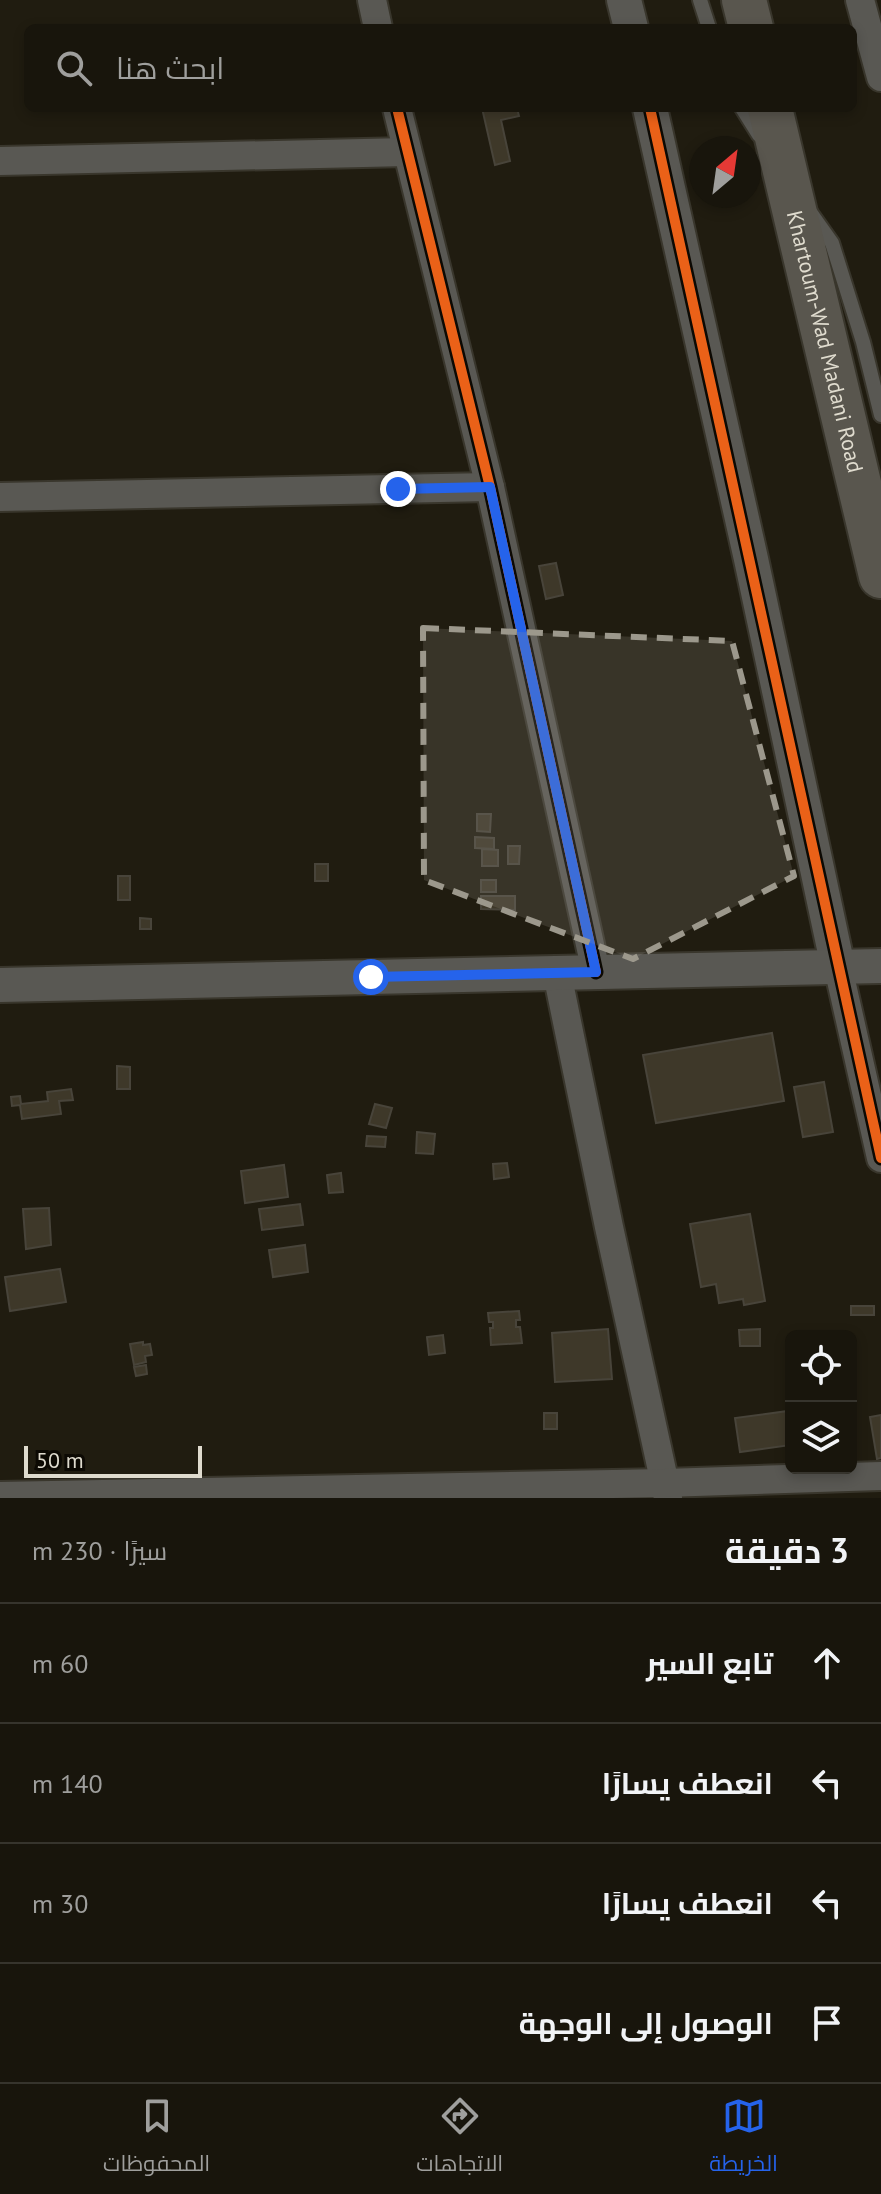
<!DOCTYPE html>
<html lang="ar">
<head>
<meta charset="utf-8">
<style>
	:root { --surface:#18150c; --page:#25221a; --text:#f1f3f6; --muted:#9f9f9d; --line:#36342d; --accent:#2563eb }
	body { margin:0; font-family:"PT Sans",Cairo,sans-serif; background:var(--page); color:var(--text); direction:rtl }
	.controls { position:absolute; right:24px; bottom:24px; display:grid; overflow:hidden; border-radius:12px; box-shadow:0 4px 12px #0003 }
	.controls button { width:72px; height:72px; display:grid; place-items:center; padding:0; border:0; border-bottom:2px solid var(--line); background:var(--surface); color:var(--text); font:40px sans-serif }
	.compass { position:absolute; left:689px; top:136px; width:72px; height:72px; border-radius:50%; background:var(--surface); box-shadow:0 4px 12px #0003; rotate:29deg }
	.scale { position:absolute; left:24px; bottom:20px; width:178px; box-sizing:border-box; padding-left:8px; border:4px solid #dfdbce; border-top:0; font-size:22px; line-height:28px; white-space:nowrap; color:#dfdbce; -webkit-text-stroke:6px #0c0903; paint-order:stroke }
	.stop { position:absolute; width:24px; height:24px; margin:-18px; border:6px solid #2563eb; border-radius:50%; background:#fff }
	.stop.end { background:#2563eb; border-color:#fff; box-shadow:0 2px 8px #0008 }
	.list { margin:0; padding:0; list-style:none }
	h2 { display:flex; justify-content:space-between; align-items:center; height:104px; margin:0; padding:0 32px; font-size:34px }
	h2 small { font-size:26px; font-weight:400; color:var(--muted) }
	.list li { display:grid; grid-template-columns:52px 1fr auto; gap:24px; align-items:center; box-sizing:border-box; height:120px; padding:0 32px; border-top:2px solid var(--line) }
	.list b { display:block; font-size:30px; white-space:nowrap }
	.list em { font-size:26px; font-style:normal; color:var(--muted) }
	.icon { flex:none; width:44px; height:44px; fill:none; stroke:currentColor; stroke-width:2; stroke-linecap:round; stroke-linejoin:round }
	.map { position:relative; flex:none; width:881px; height:1498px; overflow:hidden; direction:ltr }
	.search { position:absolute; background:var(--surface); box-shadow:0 4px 12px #0003; left:24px; right:24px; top:24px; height:88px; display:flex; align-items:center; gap:20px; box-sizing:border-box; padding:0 28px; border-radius:12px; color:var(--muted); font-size:30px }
	.sheet { height:584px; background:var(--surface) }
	nav { display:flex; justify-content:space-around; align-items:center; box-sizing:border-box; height:112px; border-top:2px solid var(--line); background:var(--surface); font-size:22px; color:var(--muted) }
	nav a { display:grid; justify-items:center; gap:4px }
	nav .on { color:var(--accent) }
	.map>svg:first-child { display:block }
	.building { fill:#3e3829; stroke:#48443a; stroke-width:2 }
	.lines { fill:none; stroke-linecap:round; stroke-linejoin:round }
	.service-casing { stroke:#39362c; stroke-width:18 }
	.minor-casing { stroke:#39362c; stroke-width:32 }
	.tertiary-casing { stroke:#39362c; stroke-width:38 }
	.trunk-casing { stroke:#39362c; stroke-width:48 }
	.service { stroke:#595853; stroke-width:14 }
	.minor { stroke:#595853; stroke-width:28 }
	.tertiary { stroke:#595853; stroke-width:34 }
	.trunk { stroke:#59564e; stroke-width:44 }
	.cycleway-casing { stroke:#0c0903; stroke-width:15 }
	.cycleway { stroke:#ea6118; stroke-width:10 }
	.route { stroke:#2563eb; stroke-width:10 }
	.marked { fill:#9c988c; fill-opacity:0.2; stroke:#9c988c; stroke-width:6; stroke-dasharray:16 10; stroke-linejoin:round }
	.labels { text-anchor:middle; stroke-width:6; stroke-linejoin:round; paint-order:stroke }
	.street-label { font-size:22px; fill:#dfdbce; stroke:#0c0903 }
</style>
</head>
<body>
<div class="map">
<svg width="881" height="1498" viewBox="0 0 881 1498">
	<rect width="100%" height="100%" fill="#201c10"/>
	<!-- building -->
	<g class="building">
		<path d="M482,108h35l2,8 -18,4 9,41 -15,4z"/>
		<path d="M556,563l7,32 -17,4 -7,-33z"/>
		<path d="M477,814h14l-1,18 -13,-1z"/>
		<path d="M475,837l19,1v11l-19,-1z"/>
		<path d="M508,846h12l-1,18h-11z"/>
		<path d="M482,849l16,1v16h-16z"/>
		<rect x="315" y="864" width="13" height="17"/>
		<rect x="118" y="876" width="12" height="24"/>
		<rect x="481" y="880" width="15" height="12"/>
		<path d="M481,896h34v14l-34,-1z"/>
		<path d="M140,918l11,1v10h-11z"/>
		<path d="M772,1033l12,68 -128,22 -13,-68z"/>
		<path d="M117,1066l13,1v22h-13z"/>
		<path d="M824,1082l9,50 -30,5 -9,-50z"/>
		<path d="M71,1089l2,11 -14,1 2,13 -39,5 -2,-14 -8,1 -1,-9 9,-1 1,8 27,-3 -1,-9z"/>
		<path d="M375,1104l17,4 -6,20 -17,-4z"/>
		<path d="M417,1132l18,2 -2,20 -17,-1z"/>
		<path d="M367,1136l19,1 -1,10 -19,-1z"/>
		<path d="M507,1163l2,14 -15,2 -1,-15z"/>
		<path d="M284,1165l4,32 -43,6 -4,-32z"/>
		<path d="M341,1173l2,19 -14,1 -2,-18z"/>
		<path d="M300,1204l3,21 -41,5 -3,-21z"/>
		<path d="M49,1208l2,37 -25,4 -3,-40z"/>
		<path d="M750,1214l15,87 -21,4 -1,-6 -24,4 -3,-19 -15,3 -11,-63z"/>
		<path d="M305,1245l3,27 -35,5 -4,-27z"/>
		<path d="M60,1269l6,33 -56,9 -5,-34z"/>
		<rect x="851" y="1306" width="23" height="9"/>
		<path d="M519,1311l1,9h-4v7h4l2,16 -31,2 -1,-17h3v-6h-4l-1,-9z"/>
		<path d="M608,1329l4,50 -57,3 -3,-49z"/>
		<path d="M760,1329v17h-20l-1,-16z"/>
		<path d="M443,1335l2,18 -16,2 -2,-18z"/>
		<path d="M143,1342v3l7,-1 2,11 -7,1 1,6 -12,3 -4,-21z"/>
		<path d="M146,1365l1,9 -11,2 -2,-9z"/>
		<path d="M788,1411l3,34 -51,7 -5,-34z"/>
		<rect x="544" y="1413" width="13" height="16"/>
		<path d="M881,1415v43l-4,1 -7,-42z"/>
	</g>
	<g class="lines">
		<!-- service casing -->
		<g class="service-casing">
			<g id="service">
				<path d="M700,0l9,28"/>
				<path d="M742,108l17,27"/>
				<path d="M810,212l22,31 31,99 18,73"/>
			</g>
		</g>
		<!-- minor casing -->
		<g class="minor-casing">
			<g id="minor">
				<path d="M372,0l6,28"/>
				<path d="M860,0l21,77"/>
				<path d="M397,108l93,379 106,485"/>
				<path d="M0,161l407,-9"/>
				<path d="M0,497l490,-10"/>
				<path d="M838,967l43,191"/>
				<path d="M557,973l52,254 59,271"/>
				<path d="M0,1496l665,-13 216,-7"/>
			</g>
		</g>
		<!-- tertiary casing -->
		<g class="tertiary-casing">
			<g id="tertiary">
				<path d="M624,0l7,28"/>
				<path d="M650,108l101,451 87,408"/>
				<path d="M0,985l881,-19"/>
			</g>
		</g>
		<!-- trunk casing -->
		<g class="trunk-casing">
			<g id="trunk">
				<path d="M744,0l7,28"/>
				<path id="s1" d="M770,108l111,468"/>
			</g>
		</g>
		<!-- service -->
		<use href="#service" class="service"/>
		<!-- minor -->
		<use href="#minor" class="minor"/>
		<!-- tertiary -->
		<use href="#tertiary" class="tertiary"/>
		<!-- trunk -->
		<use href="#trunk" class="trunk"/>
		<!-- cycleway casing -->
		<g class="cycleway-casing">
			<g id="cycleway">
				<path d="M397,108l93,379 106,485"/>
				<path d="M650,108l231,1050"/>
			</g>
		</g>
		<!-- cycleway -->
		<use href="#cycleway" class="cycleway"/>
	</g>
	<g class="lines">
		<!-- route -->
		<path class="route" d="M371,977l225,-5 -106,-485 -92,2"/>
	</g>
	<!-- marked area -->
	<path class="marked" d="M423,628l309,13 62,235 -161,83 -209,-79z"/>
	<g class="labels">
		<!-- street labels -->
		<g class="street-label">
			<text dy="8" stroke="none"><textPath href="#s1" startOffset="240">Khartoum-Wad Madani Road</textPath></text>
		</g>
	</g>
</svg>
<div class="controls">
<button><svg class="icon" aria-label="locate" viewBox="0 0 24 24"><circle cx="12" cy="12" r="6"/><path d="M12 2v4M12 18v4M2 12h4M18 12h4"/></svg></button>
<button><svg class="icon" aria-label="layers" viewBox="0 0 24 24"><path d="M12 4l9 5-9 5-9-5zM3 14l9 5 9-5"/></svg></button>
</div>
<svg class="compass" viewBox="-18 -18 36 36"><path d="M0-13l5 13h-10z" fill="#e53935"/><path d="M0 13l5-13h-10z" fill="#9f9f9d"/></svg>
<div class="scale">50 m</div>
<div class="stop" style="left:371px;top:977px"></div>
<div class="stop end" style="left:398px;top:489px"></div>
<div class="search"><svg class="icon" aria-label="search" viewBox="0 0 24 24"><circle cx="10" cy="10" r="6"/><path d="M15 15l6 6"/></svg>ابحث هنا</div>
</div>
<section class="sheet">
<h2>3 دقيقة<small>سيرًا · 230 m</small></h2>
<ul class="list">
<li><svg class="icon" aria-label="ahead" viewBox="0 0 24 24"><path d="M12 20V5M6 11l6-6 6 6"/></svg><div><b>تابع السير</b></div><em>60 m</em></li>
<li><svg class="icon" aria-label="left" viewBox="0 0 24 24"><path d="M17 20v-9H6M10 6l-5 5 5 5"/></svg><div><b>انعطف يسارًا</b></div><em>140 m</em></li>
<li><svg class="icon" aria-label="left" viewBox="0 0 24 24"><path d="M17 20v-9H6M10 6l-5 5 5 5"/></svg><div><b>انعطف يسارًا</b></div><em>30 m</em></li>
<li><svg class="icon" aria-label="arrive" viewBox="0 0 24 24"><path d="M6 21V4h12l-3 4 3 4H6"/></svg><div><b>الوصول إلى الوجهة</b></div></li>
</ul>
</section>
<nav>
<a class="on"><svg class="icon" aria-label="map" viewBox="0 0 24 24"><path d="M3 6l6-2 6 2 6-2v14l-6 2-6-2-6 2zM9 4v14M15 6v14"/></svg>الخريطة</a>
<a><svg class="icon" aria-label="directions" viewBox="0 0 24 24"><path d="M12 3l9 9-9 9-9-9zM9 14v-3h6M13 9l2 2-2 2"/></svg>الاتجاهات</a>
<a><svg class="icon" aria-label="saved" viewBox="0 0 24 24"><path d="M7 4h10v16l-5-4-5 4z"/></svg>المحفوظات</a>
</nav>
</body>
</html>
